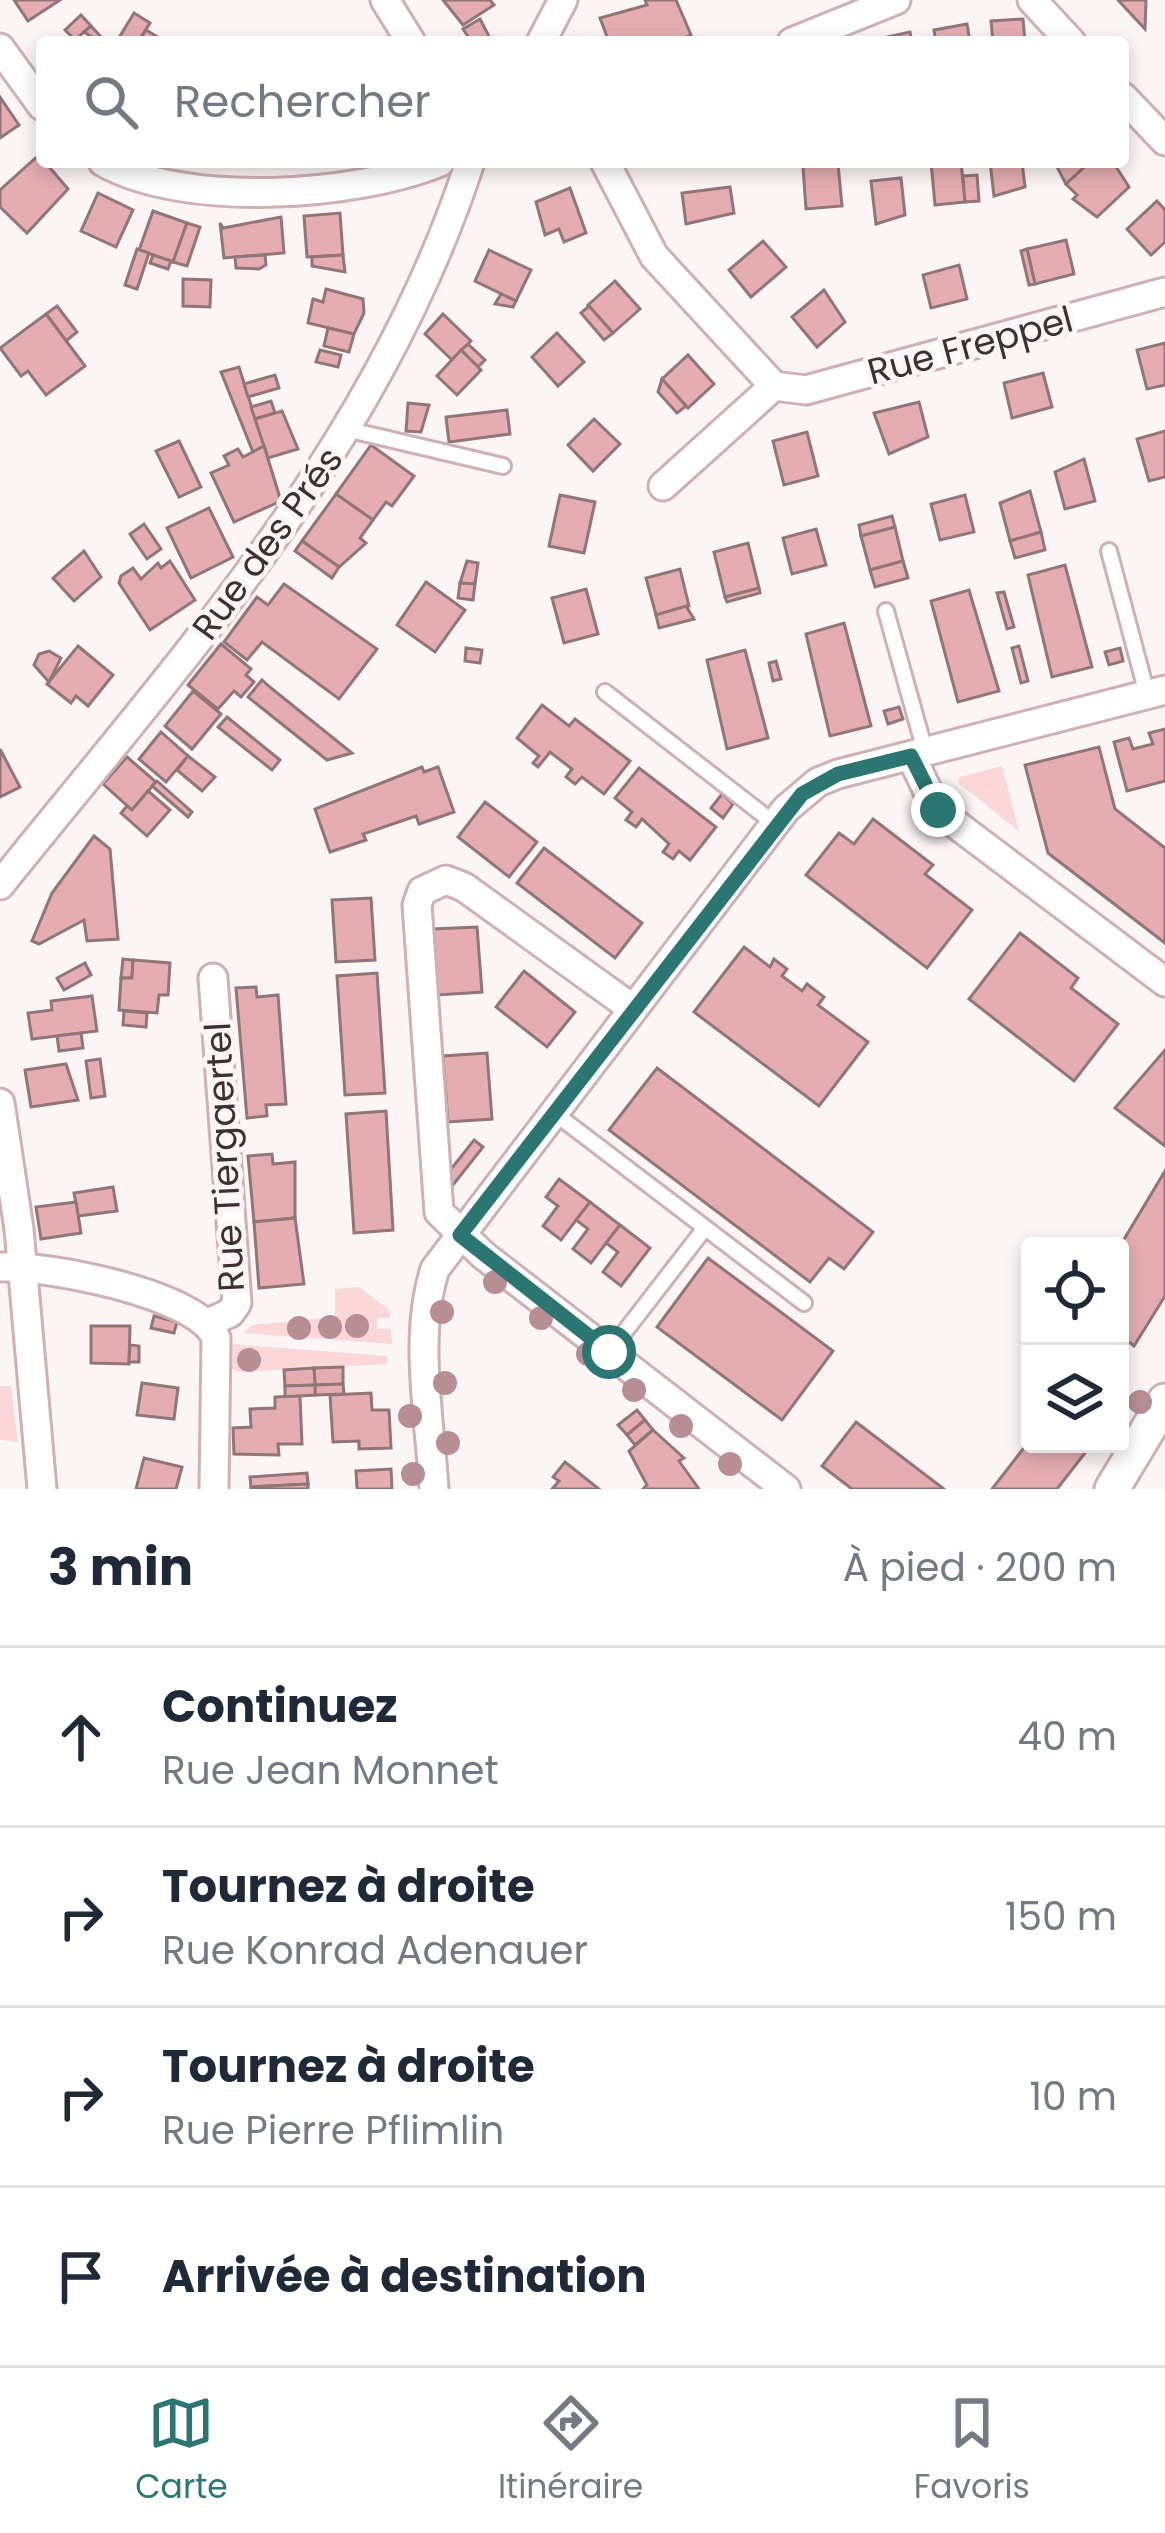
<!DOCTYPE html>
<html lang="fr">
<head>
<meta charset="utf-8">
<style>
	:root { --surface:#fff; --page:#f2f2f3; --text:#1f2937; --muted:#747a83; --line:#e0e1e3; --accent:#2b7572 }
	body { margin:0; font-family:Poppins,sans-serif; background:var(--page); color:var(--text) }
	.controls { position:absolute; right:36px; bottom:36px; display:grid; overflow:hidden; border-radius:12px; box-shadow:0 6px 18px #0003 }
	.controls button { width:108px; height:108px; display:grid; place-items:center; padding:0; border:0; border-bottom:3px solid var(--line); background:var(--surface); color:var(--text); font:60px sans-serif }
	.stop { position:absolute; width:36px; height:36px; margin:-27px; border:9px solid #2b7572; border-radius:50%; background:#fff }
	.stop.end { background:#2b7572; border-color:#fff; box-shadow:0 3px 12px #0008 }
	.list { margin:0; padding:0; list-style:none }
	h2 { display:flex; justify-content:space-between; align-items:center; height:156px; margin:0; padding:0 48px; font-size:51px }
	h2 small { font-size:39px; font-weight:400; color:var(--muted) }
	.list li { display:grid; grid-template-columns:78px 1fr auto; gap:36px; align-items:center; box-sizing:border-box; height:180px; padding:0 48px; border-top:3px solid var(--line) }
	.list b { display:block; font-size:45px; white-space:nowrap }
	.list p { margin:0; font-size:39px; white-space:nowrap; color:var(--muted) }
	.list em { font-size:39px; font-style:normal; color:var(--muted) }
	.icon { flex:none; width:66px; height:66px; fill:none; stroke:currentColor; stroke-width:2; stroke-linecap:round; stroke-linejoin:round }
	.map { position:relative; flex:none; width:1165px; height:1489px; overflow:hidden }
	.search { position:absolute; background:var(--surface); box-shadow:0 6px 18px #0003; left:36px; right:36px; top:36px; height:132px; display:flex; align-items:center; gap:30px; box-sizing:border-box; padding:0 42px; border-radius:12px; color:var(--muted); font-size:45px }
	.sheet { height:876px; background:var(--surface) }
	nav { display:flex; justify-content:space-around; align-items:center; box-sizing:border-box; height:168px; border-top:3px solid var(--line); background:var(--surface); font-size:33px; color:var(--muted) }
	nav a { display:grid; justify-items:center; gap:6px }
	nav .on { color:var(--accent) }
	.map>svg:first-child { display:block }
	.green { fill:#fbd7da }
	.building { fill:#e5adb2; stroke:#927578; stroke-width:3 }
	.lines { fill:none; stroke-linecap:round; stroke-linejoin:round }
	.service-casing { stroke:#cfb1b3; stroke-width:20 }
	.minor-casing { stroke:#cfb1b3; stroke-width:33 }
	.tertiary-casing { stroke:#cfb1b3; stroke-width:39 }
	.service { stroke:#fff; stroke-width:14 }
	.minor { stroke:#fff; stroke-width:27 }
	.tertiary { stroke:#fff; stroke-width:33 }
	.tree { fill:#b88e95 }
	.route { stroke:#2b7572; stroke-width:15 }
	.labels { text-anchor:middle; stroke-width:10; stroke-linejoin:round; paint-order:stroke }
	.street-label { font-size:36px; fill:#3c3031; stroke:#fcf5f6 }
</style>
</head>
<body>
<div class="map">
<svg width="1165" height="1489" viewBox="0 0 1165 1489">
	<rect width="100%" height="100%" fill="#fcf5f6"/>
	<!-- green -->
	<g class="green">
		<path d="M1002,766l17,65 -61,-48 1,-6z"/>
		<path d="M359,1287l31,24v7h-13v11h14l1,15 -149,-11 9,-8 83,-8v-28z"/>
		<path d="M230,1344l157,12v8l-147,8 -10,-4z"/>
		<path d="M0,1386h11l7,56 -18,-2z"/>
	</g>
	<!-- building -->
	<g class="building">
		<path d="M14,0h46l-32,21z"/>
		<path d="M443,0h47l4,5 -31,20z"/>
		<path d="M645,0h31l15,35 -16,7h-66l-9,-24 47,-13z"/>
		<path d="M1118,0h28l-1,29z"/>
		<path d="M134,13l16,10 -12,19h-9l-9,-6z"/>
		<path d="M81,15l10,11 -16,14 -10,-10z"/>
		<path d="M480,19l12,23h-30l7,-4 -6,-9z"/>
		<path d="M1023,19l2,23h-32l-2,-21z"/>
		<path d="M967,24l3,18h-34l-2,-12z"/>
		<path d="M91,26l12,13 -3,3 -16,-10z"/>
		<path d="M146,30l20,12h-28z"/>
		<path d="M910,32l2,10h-33l-1,-3z"/>
		<path d="M0,97l19,28 -19,13z"/>
		<path d="M39,155l29,34 -41,44 -27,-26v-17z"/>
		<path d="M931,162h30l4,40 -30,3z"/>
		<path d="M990,162h32l3,25 -31,9z"/>
		<path d="M1090,162l-24,22 -11,-21 1,-1z"/>
		<path d="M1090,162h23l16,25 -32,30 -24,-18 4,-4 -11,-11z"/>
		<path d="M838,164l4,42 -36,3 -3,-42z"/>
		<path d="M977,175l2,26 -14,1 -2,-26z"/>
		<path d="M901,178l4,37 -29,9 -5,-43z"/>
		<path d="M730,187l4,26 -48,11 -4,-31z"/>
		<path d="M570,188l16,45 -22,9 -5,-13 -14,6 -9,-33z"/>
		<path d="M98,193l35,17 -17,37 -35,-16z"/>
		<path d="M1157,201l8,9v32l-14,13 -24,-26z"/>
		<path d="M153,211l34,12 -14,39 -34,-12z"/>
		<path d="M340,213l3,42 -36,2 -3,-41z"/>
		<path d="M281,217l3,36 -60,5 -4,-35 3,5z"/>
		<path d="M187,223l13,4 -13,39 -14,-4z"/>
		<path d="M1066,240l8,34 -39,10 -8,-35z"/>
		<path d="M763,241l23,26 -35,30 -22,-27z"/>
		<path d="M137,249l12,4 -12,36 -12,-4z"/>
		<path d="M1027,249l8,35 -6,1 -8,-34z"/>
		<path d="M489,250l42,20 -15,31 -41,-20z"/>
		<path d="M153,255l18,6 -3,8 -18,-6z"/>
		<path d="M265,255l1,10 -7,4 -23,-1 -1,-11z"/>
		<path d="M343,255l2,17 -33,-6v-9z"/>
		<path d="M959,265l8,34 -36,9 -8,-33z"/>
		<path d="M183,279l28,1 -1,27 -27,-1z"/>
		<path d="M615,281l25,28 -27,24 -25,-28z"/>
		<path d="M326,289l37,10 1,14 -10,21 -46,-11 5,-24 10,3z"/>
		<path d="M824,290l21,32 -28,25 -25,-30z"/>
		<path d="M501,294l15,7 -3,6 -18,-3z"/>
		<path d="M57,306l20,26 -11,9 -20,-27z"/>
		<path d="M589,306l24,27 -9,7 -23,-27z"/>
		<path d="M46,314l39,52 -39,29 -18,-24 -7,5 -21,-28z"/>
		<path d="M443,314l28,27 -19,19 -27,-26z"/>
		<path d="M328,328l26,6 -5,18 -25,-6z"/>
		<path d="M557,333l27,29 -26,24 -26,-29z"/>
		<path d="M1165,343v42l-18,4 -10,-39z"/>
		<path d="M468,344l17,16 -7,7 -17,-17z"/>
		<path d="M320,350l21,5 -3,12 -22,-5z"/>
		<path d="M461,350l20,20 -24,25 -20,-19z"/>
		<path d="M688,355l26,29 -26,24 -26,-29z"/>
		<path d="M239,367l25,79 -11,6 -32,-80z"/>
		<path d="M1043,373l9,34 -40,11 -8,-35z"/>
		<path d="M275,375l4,13 -31,9 -4,-13z"/>
		<path d="M662,379l24,27 -9,7 -19,-21z"/>
		<path d="M271,401l4,12 -20,6 -4,-12z"/>
		<path d="M919,402l9,35 -39,17 -15,-41z"/>
		<path d="M408,403l21,2 -8,27 -15,-1z"/>
		<path d="M507,410l3,24 -61,8 -3,-25z"/>
		<path d="M282,411l16,38 -30,9 -13,-39z"/>
		<path d="M594,419l26,25 -27,27 -25,-26z"/>
		<path d="M1165,431v46l-16,4 -12,-42z"/>
		<path d="M807,432l11,44 -34,9 -11,-44z"/>
		<path d="M179,441l22,46 -22,10 -23,-46z"/>
		<path d="M371,445l43,31 -22,30 -6,-4 -13,18 -37,-26z"/>
		<path d="M264,446l17,55 -47,21 -23,-49 18,-8 -5,-9 14,-7 5,8z"/>
		<path d="M1084,459l11,42 -30,8 -10,-37z"/>
		<path d="M1030,491l11,41 -31,9 -10,-38z"/>
		<path d="M336,494l37,26 -13,18 6,5 -27,24 -37,-26z"/>
		<path d="M560,495l35,7 -11,51 -35,-7z"/>
		<path d="M965,495l9,37 -34,8 -9,-36z"/>
		<path d="M209,508l24,49 -42,21 -24,-50z"/>
		<path d="M892,516l3,11 -34,9 -2,-11z"/>
		<path d="M144,524l17,25 -14,10 -17,-25z"/>
		<path d="M895,527l8,34 -33,9 -9,-34z"/>
		<path d="M816,529l10,36 -34,9 -9,-36z"/>
		<path d="M1041,532l4,18 -30,8 -5,-17z"/>
		<path d="M302,541l37,26 -7,11 -37,-27z"/>
		<path d="M748,543l11,45 -34,9 -11,-45z"/>
		<path d="M84,551l17,26 -27,24 -21,-23z"/>
		<path d="M170,561l25,39 -45,30 -31,-47 2,-7 12,-8 8,11 17,-16 3,5z"/>
		<path d="M467,561l11,2 -3,21 -15,-1z"/>
		<path d="M903,561l5,17 -33,9 -5,-17z"/>
		<path d="M1065,565l27,102 -40,10 -24,-102z"/>
		<path d="M680,569l9,37 -33,9 -10,-37z"/>
		<path d="M426,582l39,28 -30,42 -38,-27z"/>
		<path d="M460,583l15,1 -2,16 -15,-2z"/>
		<path d="M284,584l93,65 -38,50 -77,-57 -15,18 -23,-18 33,-45 11,8z"/>
		<path d="M759,588l1,5 -33,9 -2,-5z"/>
		<path d="M586,589l12,45 -34,9 -12,-45z"/>
		<path d="M969,590l30,101 -41,11 -27,-101z"/>
		<path d="M1004,592l10,35 -7,2 -10,-36z"/>
		<path d="M686,606l8,13 -35,9 -3,-13z"/>
		<path d="M844,623l27,103 -41,10 -24,-102z"/>
		<path d="M221,644l30,25 -5,6 8,7 -13,15 -7,-6 -16,18 -30,-24z"/>
		<path d="M78,646l35,29 -25,31 -12,-10 -5,7 -24,-19z"/>
		<path d="M1019,646l9,35 -7,2 -9,-35z"/>
		<path d="M466,648l16,2 -2,13 -15,-2z"/>
		<path d="M1120,648l3,13 -14,4 -4,-13z"/>
		<path d="M745,650l23,88 -41,11 -20,-89z"/>
		<path d="M49,651l12,7 -12,24 -15,-17 5,-11z"/>
		<path d="M776,661l5,18 -8,2 -4,-18z"/>
		<path d="M262,680l9,8 81,65 -25,7 -69,-55 -10,-8z"/>
		<path d="M193,691l28,23 -29,35 -27,-23z"/>
		<path d="M542,705l27,21 6,-7 55,42 -26,33 -22,-17 -7,7 -9,-7 6,-8 -22,-17 -12,15 -5,-4 6,-7 -22,-18z"/>
		<path d="M899,707l4,12 -15,5 -4,-13z"/>
		<path d="M227,717l53,43 -8,10 -54,-43z"/>
		<path d="M1165,729v52l-38,10 -13,-49 15,-4 4,11 20,-5 -4,-11z"/>
		<path d="M161,732l27,24 -22,26 -27,-23z"/>
		<path d="M1099,747l16,62 50,39v95l-117,-90 -23,-88z"/>
		<path d="M0,749l20,38 -20,10z"/>
		<path d="M188,756l27,21 -13,14 -25,-21z"/>
		<path d="M127,757l29,25 -24,28 -29,-26z"/>
		<path d="M422,767l2,5 14,-5 16,45 -35,12 -3,-8 -53,18 3,6 -36,12 -15,-43z"/>
		<path d="M639,768l77,59 -26,33 -11,-9 -6,8 -10,-7 6,-8 -27,-25 -6,8 -10,-7 6,-8 -17,-14z"/>
		<path d="M157,781l35,31 -4,5 -36,-31z"/>
		<path d="M148,791l22,19 -23,26 -26,-23 6,-7 5,4z"/>
		<path d="M722,794l11,10 -10,14 -12,-10z"/>
		<path d="M485,802l52,40 -28,35 -51,-40z"/>
		<path d="M873,819l60,46 -8,9 47,36 -45,58 -121,-93 33,-42 15,11z"/>
		<path d="M94,836l16,13 8,90 -31,2 -3,-21 -45,24 -7,-3 20,-48z"/>
		<path d="M544,848l98,75 -27,35 -98,-75z"/>
		<path d="M371,898l4,62 -39,2 -4,-62z"/>
		<path d="M477,927l5,65 -44,3 -5,-66z"/>
		<path d="M1020,933l58,45 -7,10 47,36 -44,57 -105,-82z"/>
		<path d="M744,947l26,20 4,-8 13,10 -5,7 20,15 5,-7 17,13 -6,8 50,37 -49,64 -125,-94z"/>
		<path d="M123,959l10,1 -1,18h-11z"/>
		<path d="M133,960l37,3 -2,32h-9l-2,18 -38,-3 2,-32h11z"/>
		<path d="M85,963l6,12 -27,15 -7,-12z"/>
		<path d="M524,971l51,41 -28,35 -51,-40z"/>
		<path d="M377,973l8,120 -40,2 -8,-119z"/>
		<path d="M256,987l1,10 21,-2 8,109 -20,1 1,11 -20,2 -11,-130z"/>
		<path d="M92,996l5,35 -65,8 -4,-26 24,-3 -1,-9z"/>
		<path d="M124,1011l23,2 -1,14 -23,-2z"/>
		<path d="M81,1033l2,15 -24,3 -2,-15z"/>
		<path d="M1165,1050v96l-50,-38z"/>
		<path d="M487,1053l5,66 -44,3 -5,-66z"/>
		<path d="M100,1059l5,37 -14,2 -5,-37z"/>
		<path d="M66,1064l12,36 -47,7 -6,-37z"/>
		<path d="M657,1068l216,164 -29,37 -15,-11 -19,24 -201,-152z"/>
		<path d="M386,1111l7,119 -39,3 -8,-119z"/>
		<path d="M474,1140l9,7 -30,38 -9,-7z"/>
		<path d="M272,1154l1,10 22,-2v56l-41,4 -6,-66z"/>
		<path d="M1165,1171v125l-31,50 -14,-11v-89z"/>
		<path d="M559,1179l31,23 -29,38 -18,-14 15,-20 -12,-9z"/>
		<path d="M113,1187l4,24 -39,5 -4,-23z"/>
		<path d="M76,1202l5,31 -40,6 -5,-32z"/>
		<path d="M590,1202l30,23 -29,38 -18,-14 15,-20 -12,-9z"/>
		<path d="M295,1218l9,66 -45,4 -5,-66z"/>
		<path d="M620,1225l30,23 -29,38 -18,-14 15,-20 -12,-9z"/>
		<path d="M708,1258l125,93 -51,69 -125,-93z"/>
		<path d="M154,1316l23,6 -3,11 -23,-5z"/>
		<path d="M91,1326h39l-1,38 -38,-1z"/>
		<path d="M130,1345l9,1v16h-10z"/>
		<path d="M343,1367v17l-28,1 -1,-17z"/>
		<path d="M314,1368l1,17 -30,1 -1,-16z"/>
		<path d="M142,1383l36,5 -4,31 -37,-4z"/>
		<path d="M343,1384l1,10 -29,1v-10z"/>
		<path d="M315,1385v10l-30,2v-11z"/>
		<path d="M371,1393l1,17h17l2,38 -32,1v-8l-26,1 -3,-47z"/>
		<path d="M300,1396l2,48h-24l1,11 -45,-1 -1,-26 18,-1 -1,-18 25,-1v-11z"/>
		<path d="M637,1410l8,10 -18,15 -9,-10z"/>
		<path d="M645,1420l8,10 -18,15 -8,-10z"/>
		<path d="M856,1422l88,67h-92l-30,-23z"/>
		<path d="M653,1430l31,28 -5,3 20,28h-56l4,-4 -18,-34z"/>
		<path d="M1030,1440v4h62l-35,45h-65z"/>
		<path d="M144,1458l38,9 -6,22h-40z"/>
		<path d="M565,1462l34,27h-47l7,-8 -6,-4z"/>
		<path d="M391,1469l1,20h-35l-1,-18z"/>
		<path d="M307,1473l1,11 -57,3 -1,-10z"/>
		<path d="M308,1484v5h-57v-2z"/>
	</g>
	<g class="lines">
		<!-- service casing -->
		<g class="service-casing">
			<g id="service">
				<path d="M350,430l153,36"/>
				<path d="M1109,551l38,143"/>
				<path d="M886,611l39,140"/>
				<path d="M605,692l170,132"/>
				<path d="M553,1112l251,191"/>
				<path d="M609,1352l96,-124"/>
			</g>
		</g>
		<!-- minor casing -->
		<g class="minor-casing">
			<g id="minor">
				<path d="M385,0l26,42"/>
				<path d="M1032,0l39,42"/>
				<path d="M541,42l22,-42"/>
				<path d="M792,42l104,-42"/>
				<path d="M0,48l42,58"/>
				<path d="M1123,97l42,44"/>
				<path d="M103,162c81,46 252,35 337,0"/>
				<path d="M605,162l49,94 120,130 32,4 359,-98"/>
				<path d="M663,486l111,-100"/>
				<path d="M911,756l26,54 228,172"/>
				<path d="M0,885c183,-228 378,-439 470,-723"/>
				<path d="M633,1009l-169,-122 -18,-7 -24,11 -5,14 22,307 44,43 303,234"/>
				<path d="M0,1103l19,126 23,260"/>
				<path d="M0,1267c46,-2 199,27 216,71l-2,151"/>
				<path d="M210,1322l20,-9 7,-10 -24,-325"/>
				<path d="M434,1489c-4,-70 -21,-152 1,-220l351,-460 32,-27 20,-8 327,-84"/>
			</g>
		</g>
		<!-- tertiary casing -->
		<g class="tertiary-casing">
			<path id="tertiary" d="M1112,1489l53,-88"/>
		</g>
		<!-- service -->
		<use href="#service" class="service"/>
		<!-- minor -->
		<use href="#minor" class="minor"/>
		<!-- tertiary -->
		<use href="#tertiary" class="tertiary"/>
	</g>
	<!-- trees -->
	<g class="tree">
		<circle cx="495" cy="1282" r="12"/>
		<circle cx="442" cy="1312" r="12"/>
		<circle cx="541" cy="1318" r="12"/>
		<circle cx="357" cy="1326" r="12"/>
		<circle cx="330" cy="1327" r="12"/>
		<circle cx="299" cy="1328" r="12"/>
		<circle cx="588" cy="1354" r="12"/>
		<circle cx="249" cy="1360" r="12"/>
		<circle cx="445" cy="1383" r="12"/>
		<circle cx="634" cy="1390" r="12"/>
		<circle cx="1140" cy="1402" r="12"/>
		<circle cx="410" cy="1416" r="12"/>
		<circle cx="681" cy="1426" r="12"/>
		<circle cx="448" cy="1443" r="12"/>
		<circle cx="730" cy="1464" r="12"/>
		<circle cx="413" cy="1474" r="12"/>
	</g>
	<g class="lines">
		<!-- route -->
		<path class="route" d="M609,1352l-149,-117 342,-441 36,-20 73,-18 27,54"/>
	</g>
	<g class="labels">
		<!-- street labels -->
		<g class="street-label">
			<text transform="translate(970 345) rotate(-15)" y="13">Rue Freppel</text>
			<text transform="translate(267 543) rotate(-54)" y="13">Rue des Prés</text>
			<text transform="translate(224 1157) rotate(-93)" y="13">Rue Tiergaertel</text>
		</g>
	</g>
</svg>
<div class="controls">
<button><svg class="icon" aria-label="locate" viewBox="0 0 24 24"><circle cx="12" cy="12" r="6"/><path d="M12 2v4M12 18v4M2 12h4M18 12h4"/></svg></button>
<button><svg class="icon" aria-label="layers" viewBox="0 0 24 24"><path d="M12 4l9 5-9 5-9-5zM3 14l9 5 9-5"/></svg></button>
</div>
<div class="stop" style="left:609px;top:1352px"></div>
<div class="stop end" style="left:938px;top:810px"></div>
<div class="search"><svg class="icon" aria-label="search" viewBox="0 0 24 24"><circle cx="10" cy="10" r="6"/><path d="M15 15l6 6"/></svg>Rechercher</div>
</div>
<section class="sheet">
<h2>3 min<small>À pied · 200 m</small></h2>
<ul class="list">
<li><svg class="icon" aria-label="ahead" viewBox="0 0 24 24"><path d="M12 20V5M6 11l6-6 6 6"/></svg><div><b>Continuez</b><p>Rue Jean Monnet</p></div><em>40 m</em></li>
<li><svg class="icon" aria-label="right" viewBox="0 0 24 24"><path d="M7 20v-9h11M14 6l5 5-5 5"/></svg><div><b>Tournez à droite</b><p>Rue Konrad Adenauer</p></div><em>150 m</em></li>
<li><svg class="icon" aria-label="right" viewBox="0 0 24 24"><path d="M7 20v-9h11M14 6l5 5-5 5"/></svg><div><b>Tournez à droite</b><p>Rue Pierre Pflimlin</p></div><em>10 m</em></li>
<li><svg class="icon" aria-label="arrive" viewBox="0 0 24 24"><path d="M6 21V4h12l-3 4 3 4H6"/></svg><div><b>Arrivée à destination</b></div></li>
</ul>
</section>
<nav>
<a class="on"><svg class="icon" aria-label="map" viewBox="0 0 24 24"><path d="M3 6l6-2 6 2 6-2v14l-6 2-6-2-6 2zM9 4v14M15 6v14"/></svg>Carte</a>
<a><svg class="icon" aria-label="directions" viewBox="0 0 24 24"><path d="M12 3l9 9-9 9-9-9zM9 14v-3h6M13 9l2 2-2 2"/></svg>Itinéraire</a>
<a><svg class="icon" aria-label="saved" viewBox="0 0 24 24"><path d="M7 4h10v16l-5-4-5 4z"/></svg>Favoris</a>
</nav>
</body>
</html>
